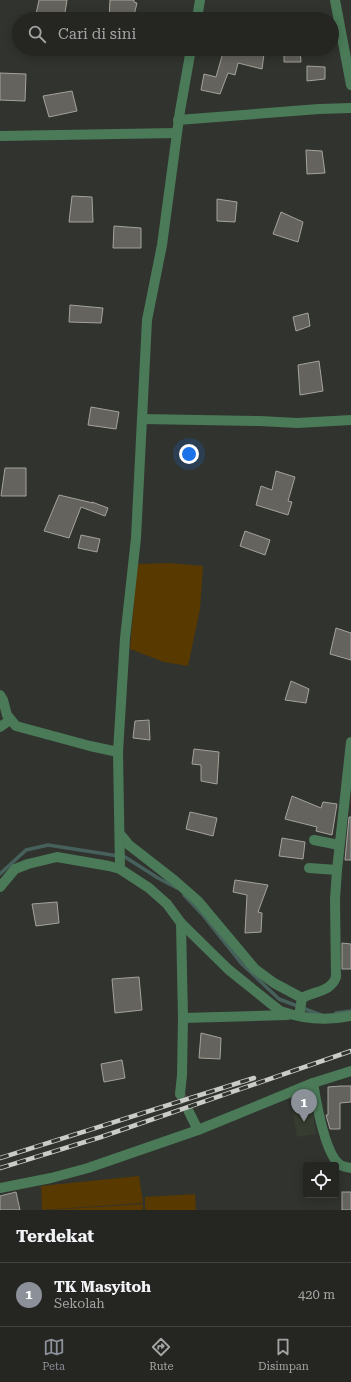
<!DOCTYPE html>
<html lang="id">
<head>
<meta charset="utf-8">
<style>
	:root { --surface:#252622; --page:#31322f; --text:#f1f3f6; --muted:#a3a5a5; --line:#424340; --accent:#8c9099 }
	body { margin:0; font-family:"Roboto Serif",serif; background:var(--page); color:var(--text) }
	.controls { position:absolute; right:12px; bottom:12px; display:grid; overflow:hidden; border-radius:4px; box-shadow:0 2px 10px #0003 }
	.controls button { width:36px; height:36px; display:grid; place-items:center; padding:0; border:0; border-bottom:1px solid var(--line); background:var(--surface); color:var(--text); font:20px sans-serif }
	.you { position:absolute; left:189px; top:454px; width:14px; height:14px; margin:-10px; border:3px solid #fff; border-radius:50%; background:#1a73e8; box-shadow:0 0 0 6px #1a73e833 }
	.badge { display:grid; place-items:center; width:26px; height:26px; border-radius:50%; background:var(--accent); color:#fff; font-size:13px; font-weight:700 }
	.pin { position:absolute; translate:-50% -33px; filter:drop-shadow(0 1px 2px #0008) }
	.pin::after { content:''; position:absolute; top:21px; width:14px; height:12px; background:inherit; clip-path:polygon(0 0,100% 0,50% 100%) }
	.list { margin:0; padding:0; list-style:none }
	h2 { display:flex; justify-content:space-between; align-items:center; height:52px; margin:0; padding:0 16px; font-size:17px }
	h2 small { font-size:13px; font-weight:400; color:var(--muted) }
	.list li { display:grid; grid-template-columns:26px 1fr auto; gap:12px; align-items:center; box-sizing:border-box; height:64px; padding:0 16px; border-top:1px solid var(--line) }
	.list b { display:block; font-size:15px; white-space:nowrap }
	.list p { margin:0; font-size:13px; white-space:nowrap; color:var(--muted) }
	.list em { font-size:13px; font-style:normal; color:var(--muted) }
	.icon { flex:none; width:22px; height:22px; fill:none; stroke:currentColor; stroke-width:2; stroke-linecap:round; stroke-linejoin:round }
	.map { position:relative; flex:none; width:351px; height:1210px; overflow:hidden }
	.search { position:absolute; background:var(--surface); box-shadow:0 2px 10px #0003; left:12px; right:12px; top:12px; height:44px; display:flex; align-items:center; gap:10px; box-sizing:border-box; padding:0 14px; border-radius:22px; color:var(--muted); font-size:15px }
	.sheet { height:116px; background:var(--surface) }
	nav { display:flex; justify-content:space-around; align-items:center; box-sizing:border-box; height:56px; border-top:1px solid var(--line); background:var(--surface); font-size:11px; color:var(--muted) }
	nav a { display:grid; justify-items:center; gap:2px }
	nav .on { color:var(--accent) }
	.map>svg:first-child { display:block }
	.built { fill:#373c30 }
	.green { fill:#583900 }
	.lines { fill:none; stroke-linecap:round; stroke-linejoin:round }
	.stream { stroke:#46615b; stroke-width:3.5 }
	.building { fill:#64635d; stroke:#a4a39c }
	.minor-tunnel { stroke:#4b4d49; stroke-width:10; stroke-dasharray:10 5; stroke-linecap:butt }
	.minor { stroke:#4a7a58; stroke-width:10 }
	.rail-casing { stroke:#caccc8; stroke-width:4.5 }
	.rail { stroke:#31332e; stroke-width:3; stroke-dasharray:9; stroke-linecap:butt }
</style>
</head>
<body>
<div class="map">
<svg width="351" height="1210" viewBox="0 0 351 1210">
	<rect width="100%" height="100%" fill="#31332e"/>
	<!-- built -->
	<path class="built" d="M312,1106l4,28 -19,3 -5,-28z"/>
	<!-- green -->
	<g class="green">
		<path d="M169,563l34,3 -3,43 -12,57 -24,-4 -34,-13 7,-85z"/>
		<path d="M139,1176l2,14 -83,7 83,-7 2,13 -101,7 -1,-24z"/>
		<path d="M195,1194l1,16h-51v-13z"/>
		<path d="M143,1204v6h-95z"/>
	</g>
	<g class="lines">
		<!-- stream -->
		<g class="stream">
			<path d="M0,874l26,-24 22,-5 77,12 33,21 19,10"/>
			<path d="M184,895l18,19 39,49 38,36 42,16"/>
			<path d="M336,1013l15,-2"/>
		</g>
	</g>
	<!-- building -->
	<g class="building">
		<path d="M39,0h28l-3,19h-29z"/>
		<path d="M110,0h24v2l3,1 -4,16h-24z"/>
		<path d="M224,49h16l24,5 -2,15 -24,-6 -3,12 -7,-2 -8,21 -19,-4 3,-16 12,3z"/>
		<path d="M284,49h16l1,13h-17z"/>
		<path d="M307,66l18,1v12l-18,2z"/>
		<path d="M0,73l26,1 -1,27 -25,-1z"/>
		<path d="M72,91l5,20 -28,6 -6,-21z"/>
		<path d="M306,150l16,1 3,22 -18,1z"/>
		<path d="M72,196l20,1 1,25h-24z"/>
		<path d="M217,199l20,3 -2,20 -18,-1z"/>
		<path d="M281,212l22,10 -5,20 -25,-8z"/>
		<path d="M114,226l27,2v20h-28z"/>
		<path d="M70,305l33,3 -2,15 -32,-1z"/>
		<path d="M308,313l2,13 -14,5 -3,-14z"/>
		<path d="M319,361l4,30 -23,4 -2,-30z"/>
		<path d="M91,407l28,5 -3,17 -28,-4z"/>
		<path d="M5,468h21v28h-25z"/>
		<path d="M276,471l19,6 -7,24 4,1 -4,13 -32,-10 5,-19 11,4z"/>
		<path d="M59,495l34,8 -1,-1 16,6 -3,8 -24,-9 -12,31 -25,-7z"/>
		<path d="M245,531l25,9 -5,15 -25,-9z"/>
		<path d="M81,535l19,4 -3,13 -19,-4z"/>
		<path d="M336,628l15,5v27l-21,-6z"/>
		<path d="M291,681l18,8 -3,14 -21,-3z"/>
		<path d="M149,720l1,20 -17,-2 2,-17z"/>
		<path d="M194,749l25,3 -2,32 -16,-3v-16l-9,-1z"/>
		<path d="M292,796l29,12 2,-6 14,2 -5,31 -16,-4 1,-4 -32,-8z"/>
		<path d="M190,812l27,6 -4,18 -27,-7z"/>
		<path d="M349,817h2v43h-6z"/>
		<path d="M282,838l23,4 -2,17 -24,-3z"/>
		<path d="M235,880l33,5 -10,27 4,1 -1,19 -16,1 2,-38 -14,-3z"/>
		<path d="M57,902l2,21 -23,3 -4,-22z"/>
		<path d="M342,943l9,1v25h-9z"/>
		<path d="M139,977l3,33 -27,3 -3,-34z"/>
		<path d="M201,1033l20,5 -1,21 -21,-1z"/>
		<path d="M122,1060l3,18 -21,4 -3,-18z"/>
		<path d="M341,1086h10v16l-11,1v26h-10l-4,-14h2v-28z"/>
		<path d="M16,1192l4,18h-20v-14z"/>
		<rect x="342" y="1192" width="9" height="18"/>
	</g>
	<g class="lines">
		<!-- minor-tunnel -->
		<path class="minor-tunnel" d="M180,1094l9,18"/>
		<!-- minor -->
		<g class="minor">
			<path d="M335,0l16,85"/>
			<path d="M197,19l3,-19"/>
			<path d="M178,120l141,-11 32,-1"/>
			<path d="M0,136l177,-3"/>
			<path d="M142,419l118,2 37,2 54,-3"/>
			<path d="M0,695l3,5 4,15 9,11 74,20 28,6"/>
			<path d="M0,727l10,-7"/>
			<path d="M120,834l9,11 45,35 24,21 57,68 19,14 28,15"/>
			<path d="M314,840l25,5"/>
			<path d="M309,868l28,2"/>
			<path d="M120,869l-2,-117 7,-114 11,-100 11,-218 15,-75 18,-134 11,-62"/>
			<path d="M0,887l15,-18 13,-5 29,-7 52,9 11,3 29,19 18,16 14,19 48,47 51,41c23,8 47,10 71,5"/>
			<path d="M299,1016l3,-18c12,-7 29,-6 34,-21l-1,-78 2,-29 14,-128"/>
			<path d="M183,1018l104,-3"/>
			<path d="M313,1083c3,18 12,70 26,81 3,3 8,3 12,4"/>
			<path d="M180,1094l2,-19 1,-57 -2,-95"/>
			<path d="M189,1112l9,18"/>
			<path d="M0,1188l51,-10 37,-10 110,-38 115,-47 38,-12"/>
		</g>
		<!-- rail casing -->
		<g class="rail-casing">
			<g id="rail">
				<path d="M0,1158l254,-80"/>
				<path d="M0,1168l101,-31 250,-86"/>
			</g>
		</g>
		<!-- rail -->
		<use href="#rail" class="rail"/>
	</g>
</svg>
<div class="controls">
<button><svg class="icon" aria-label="locate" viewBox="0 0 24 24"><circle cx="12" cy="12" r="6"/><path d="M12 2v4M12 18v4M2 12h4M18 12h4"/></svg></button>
</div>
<div class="you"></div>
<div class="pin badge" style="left:304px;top:1122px">1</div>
<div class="search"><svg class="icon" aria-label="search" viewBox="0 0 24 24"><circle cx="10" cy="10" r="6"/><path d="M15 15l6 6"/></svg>Cari di sini</div>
</div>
<section class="sheet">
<h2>Terdekat<small></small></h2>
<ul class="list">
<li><span class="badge">1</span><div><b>TK Masyitoh</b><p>Sekolah</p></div><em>420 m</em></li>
</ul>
</section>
<nav>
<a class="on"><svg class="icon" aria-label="map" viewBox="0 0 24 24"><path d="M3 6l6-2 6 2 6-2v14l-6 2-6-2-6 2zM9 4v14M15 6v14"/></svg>Peta</a>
<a><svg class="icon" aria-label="directions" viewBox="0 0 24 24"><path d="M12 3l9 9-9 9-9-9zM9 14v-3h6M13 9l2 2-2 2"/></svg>Rute</a>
<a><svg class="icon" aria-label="saved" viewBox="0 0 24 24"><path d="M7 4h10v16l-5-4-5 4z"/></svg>Disimpan</a>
</nav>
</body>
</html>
